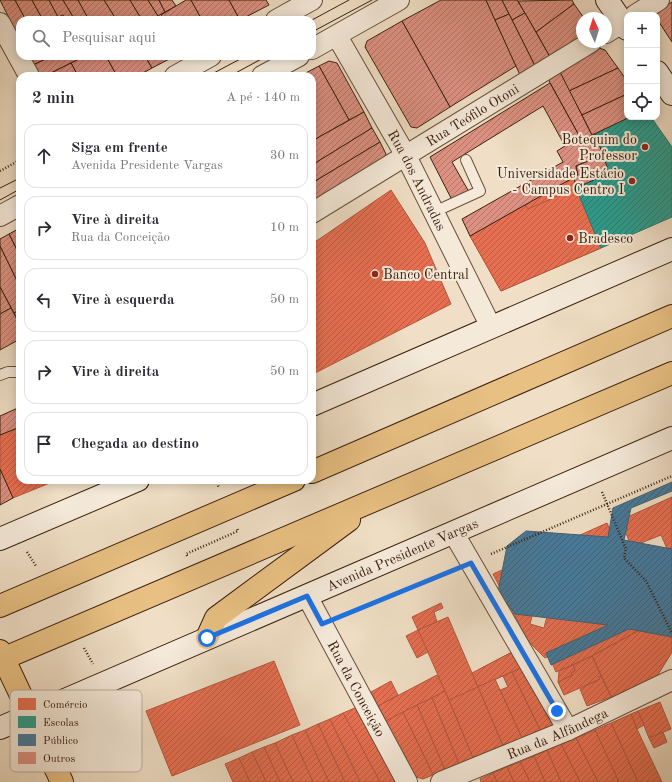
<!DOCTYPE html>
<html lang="pt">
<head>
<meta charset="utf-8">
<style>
	:root { --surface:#fff; --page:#f2f2f3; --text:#2b2b33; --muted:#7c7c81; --line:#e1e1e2 }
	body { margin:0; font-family:"Old Standard TT",serif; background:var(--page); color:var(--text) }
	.controls { position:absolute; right:12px; top:12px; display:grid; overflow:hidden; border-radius:8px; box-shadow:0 2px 10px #0003 }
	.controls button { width:36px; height:36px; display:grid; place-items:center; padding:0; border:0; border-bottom:1px solid var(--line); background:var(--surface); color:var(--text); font:20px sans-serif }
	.compass { position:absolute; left:576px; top:12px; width:36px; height:36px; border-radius:50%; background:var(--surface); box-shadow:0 2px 10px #0003; rotate:356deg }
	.stop { position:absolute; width:12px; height:12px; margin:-9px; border:3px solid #1a73e8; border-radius:50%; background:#fff }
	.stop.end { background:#1a73e8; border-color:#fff; box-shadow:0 1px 4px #0008 }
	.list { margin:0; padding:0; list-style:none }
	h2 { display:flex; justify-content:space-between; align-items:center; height:52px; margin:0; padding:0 16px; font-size:17px }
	h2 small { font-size:13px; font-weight:400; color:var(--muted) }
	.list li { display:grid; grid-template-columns:26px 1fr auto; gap:12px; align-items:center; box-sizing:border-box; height:64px; margin:0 8px 8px; padding:0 8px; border:1px solid var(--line); border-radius:12px }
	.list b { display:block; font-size:15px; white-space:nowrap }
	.list p { margin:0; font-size:13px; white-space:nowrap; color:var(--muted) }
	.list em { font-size:13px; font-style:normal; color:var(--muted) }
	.icon { flex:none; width:22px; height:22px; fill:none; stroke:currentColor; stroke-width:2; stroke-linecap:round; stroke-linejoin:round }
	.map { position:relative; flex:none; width:672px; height:782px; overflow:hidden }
	.search { position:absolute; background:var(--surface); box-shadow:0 2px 10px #0003; left:16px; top:16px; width:300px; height:44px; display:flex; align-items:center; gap:10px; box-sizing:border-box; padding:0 14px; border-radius:12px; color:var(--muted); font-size:15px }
	.panel { position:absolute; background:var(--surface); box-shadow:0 2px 10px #0003; left:16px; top:72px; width:300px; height:412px; border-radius:12px }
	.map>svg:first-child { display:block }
	.shops { fill:url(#shops-hatch); stroke:#b4573d; fill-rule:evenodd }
	.schools { fill:url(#schools-hatch); stroke:#2f7868 }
	.public { fill:url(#public-hatch); stroke:#426072 }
	.building { fill:url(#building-hatch); stroke:#3c200d }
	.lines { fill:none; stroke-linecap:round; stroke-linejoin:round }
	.lane-casing { stroke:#69503b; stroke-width:12 }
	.street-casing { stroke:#69503b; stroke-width:22 }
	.secondary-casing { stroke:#3c200d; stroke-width:24 }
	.primary-casing { stroke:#3c200d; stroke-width:24 }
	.path { stroke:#3c200d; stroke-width:2.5; stroke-dasharray:1 2; stroke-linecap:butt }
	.lane { stroke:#f5eada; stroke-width:10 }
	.street { stroke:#f5eada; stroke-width:20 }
	.secondary { stroke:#f5eada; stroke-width:22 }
	.primary { stroke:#e8c083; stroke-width:22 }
	.tram { stroke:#3c200d; stroke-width:1 }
	.route { stroke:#1a73e8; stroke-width:5 }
	.poi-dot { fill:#8f2418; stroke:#f5eada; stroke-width:1.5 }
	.labels { text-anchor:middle; stroke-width:4; stroke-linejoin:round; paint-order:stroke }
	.street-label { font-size:14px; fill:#3c200d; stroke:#f5eada }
	.poi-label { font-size:14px; fill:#3c200d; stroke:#f5eada; text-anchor:end }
	.key { fill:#f5eada; stroke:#bead9c; stroke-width:1 }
	.key-label { font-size:11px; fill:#3c200d }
</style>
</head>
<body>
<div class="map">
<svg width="672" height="782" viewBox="0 0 672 782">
	<defs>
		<pattern id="shops-hatch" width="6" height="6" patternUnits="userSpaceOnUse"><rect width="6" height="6" fill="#e76f51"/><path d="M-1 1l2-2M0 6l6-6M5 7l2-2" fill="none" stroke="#bc5b42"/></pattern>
		<pattern id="schools-hatch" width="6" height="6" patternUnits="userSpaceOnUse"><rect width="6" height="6" fill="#2a9d8f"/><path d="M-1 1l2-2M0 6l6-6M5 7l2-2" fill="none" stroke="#258073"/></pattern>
		<pattern id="public-hatch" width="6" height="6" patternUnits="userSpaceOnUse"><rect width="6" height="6" fill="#457b9d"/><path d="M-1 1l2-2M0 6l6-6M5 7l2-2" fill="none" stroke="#3b647e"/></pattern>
		<pattern id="building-hatch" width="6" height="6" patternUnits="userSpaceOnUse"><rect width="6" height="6" fill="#dd9182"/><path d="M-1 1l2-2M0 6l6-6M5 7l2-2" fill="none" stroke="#b47669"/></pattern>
	</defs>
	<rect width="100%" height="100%" fill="#f0dfc6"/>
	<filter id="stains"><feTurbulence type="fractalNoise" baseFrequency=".005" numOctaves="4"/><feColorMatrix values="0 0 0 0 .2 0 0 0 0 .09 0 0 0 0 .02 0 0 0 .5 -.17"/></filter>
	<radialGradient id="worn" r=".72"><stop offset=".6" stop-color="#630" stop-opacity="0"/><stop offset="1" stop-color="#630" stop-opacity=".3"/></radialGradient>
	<!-- shops -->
	<g class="shops">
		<path d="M574,177l2,11 25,60 -100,43 -31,-55z"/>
		<path d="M576,188l25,60 -100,43 -31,-55 55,-31 3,4z"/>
		<path d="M391,190l34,53 26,61 -136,69 -3,-6v-123z"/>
		<path d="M20,427v53h37l-44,18 -13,-29v-34z"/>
		<path d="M672,497v63l-11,-25 -25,10 -1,-3 -5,1 -5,-12 3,-1 -5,-11z"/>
		<path d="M607,523l22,52h1l2,5 -7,3 -4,16 2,6 12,5 10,-5 4,8 10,7 -67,36 -36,16 -7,-16 -4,2 -17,-17 -35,-67zM535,605l11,2 2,5 -4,16 -14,-4z"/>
		<path d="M630,546l15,5 -3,10 -15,-4z"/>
		<path d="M648,555l14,4 -6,18 -14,-4z"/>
		<path d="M672,577v36l-3,2 -2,-21z"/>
		<path d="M441,603l2,5 -9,4 3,10 -19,8 -6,-13z"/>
		<path d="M448,617l30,70 -29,13 -31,-70z"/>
		<path d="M662,618l10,21v13l-15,24 -45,22 -20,-42z"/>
		<path d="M662,618l10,21v13l-15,24 -45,22 -20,-42z"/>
		<path d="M418,630l10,22 -11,6 -11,-22z"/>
		<path d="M516,650l9,16 -47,21 -3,-6 7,-3 -4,-8z"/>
		<path d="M516,650l9,16 -47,21 -6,-14z"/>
		<path d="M592,656l9,20 -3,1 2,2 -36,16 -6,-13 14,-7 -1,-2 4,-2 -2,-6z"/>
		<path d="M274,661l26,64 -128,51 -26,-65z"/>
		<path d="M573,665l2,6 -4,2 1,2 -14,7 1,-11z"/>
		<path d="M525,666l30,53 -3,6 -12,5 -28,-58z"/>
		<path d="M512,672l28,58 -18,8 -22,-48 8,-3 -5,-11z"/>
		<path d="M437,675l8,16 -59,30 -8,-15z"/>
		<path d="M601,676l10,21 -24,9 -7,-17 20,-10 -2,-2z"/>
		<path d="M495,679l27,59 -19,8 -25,-59z"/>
		<path d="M391,681l7,14 -20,11 -7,-14z"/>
		<path d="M478,687l25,59 -30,12 -24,-58z"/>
		<path d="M445,691l28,67 -14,6 -27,-66z"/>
		<path d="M432,698l27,66 -14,6 -28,-65z"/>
		<path d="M660,702l11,27 -22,9 -11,-27z"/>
		<path d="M417,705l28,65 -12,5 -30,-63z"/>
		<path d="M357,707l41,75h-18l-37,-69z"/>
		<path d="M638,711l6,14 -7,4 -6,-15z"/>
		<path d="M403,712l30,63 -10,4 -7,-2 -30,-56z"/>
		<path d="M343,713l10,18 27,51h-20l-30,-63z"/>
		<path d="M631,714l6,15 25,53h-24l-27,-59z"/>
		<path d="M330,719l30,63h-15l-27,-58z"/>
		<path d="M611,723l27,59h-19l-24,-52z"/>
		<path d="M318,724l27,58h-16l-24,-52z"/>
		<path d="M305,730l24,52h-16l-21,-47z"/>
		<path d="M595,730l24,52h-21l-22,-44z"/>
		<path d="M663,732l4,10 -13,6 -5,-10z"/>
		<path d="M292,735l21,47h-20l-18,-39z"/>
		<path d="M576,738l22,44h-18l-19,-38z"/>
		<path d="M275,743l18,39h-13l-16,-35z"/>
		<path d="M561,744l19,38h-19l-14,-32z"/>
		<path d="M264,747l16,35h-14l-14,-30z"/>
		<path d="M547,750l14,32h-16l-11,-26z"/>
		<path d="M252,752l14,30h-16l-11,-24z"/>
		<path d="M534,756l11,26h-15l-10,-20z"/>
		<path d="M239,758l11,24h-17l-8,-18z"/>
		<path d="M520,762l10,20h-16l-7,-15z"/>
		<path d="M507,767l7,15h-17l-4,-9z"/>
		<path d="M493,773l4,9h-16l-1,-3z"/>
	</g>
	<!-- schools -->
	<path class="schools" d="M630,117h21l21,30v70l-71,31 -25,-60 33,-15 -14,-39z"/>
	<!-- public -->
	<path class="public" d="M672,482v9l-41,17 -7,32 48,9v88l-43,-8 -78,36 -5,-12 62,-28 -93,-11 -17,-22 9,-46 19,-15 82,6 5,-29z"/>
	<!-- building -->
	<g class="building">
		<path d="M0,0h15l11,20h-6v20z"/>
		<path d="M15,0h6l2,3 9,-3 9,16 -6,2 1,2h-10z"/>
		<path d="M15,0h17l11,20h-17z"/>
		<path d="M32,0h17l11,20h-17z"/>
		<path d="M49,0h14l12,20h-9l-3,-5 -5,2z"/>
		<path d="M63,0h15l11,20h-14z"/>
		<path d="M78,0h26l12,19 -27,1z"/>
		<path d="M104,0h26l12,20h-28l2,-1z"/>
		<path d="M130,0h18l10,16 -6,4h-10z"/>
		<path d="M148,0h11l6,12 -7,4z"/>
		<path d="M159,0h13l4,6 -11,6z"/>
		<path d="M186,0h5l11,20h-38l-3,-5z"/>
		<path d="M191,0h38l11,20h-38z"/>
		<path d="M229,0h37l3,5 -29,15z"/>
		<path d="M441,0h45l30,66 -66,41 -48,-86z"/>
		<path d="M486,0h16l7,14 -14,6z"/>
		<path d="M502,0h15l8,13 -13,7z"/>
		<path d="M572,0l2,4 -38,28 -18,-31z"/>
		<path d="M672,2v40l-15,-23 1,-8z"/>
		<path d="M574,4l10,14h-2v19l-32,20 -14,-25z"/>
		<path d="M525,13l25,44 -15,9 -23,-46z"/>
		<path d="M509,14l26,52 -15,9 -25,-55z"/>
		<path d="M402,21l48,86 -33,21 -6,-1 -46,-80 2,-6z"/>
		<path d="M599,48l6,2 13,18 -49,23 -9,-19z"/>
		<path d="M28,56h24l-19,9z"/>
		<path d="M28,56h24l-19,9z"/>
		<path d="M52,56l6,1 27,-1 -40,20h-6l-6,-11z"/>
		<path d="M85,56h21l11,20h-39l-7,-13z"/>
		<path d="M106,56h39l7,12 -14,8h-21z"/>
		<path d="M145,56h30l-23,12z"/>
		<path d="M329,61l8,2 27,49 -15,8 -30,-54z"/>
		<path d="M71,63l7,13h-33z"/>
		<path d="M319,66l30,54 -37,21v-65h-12z"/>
		<path d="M618,68l9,13v13l-45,21 -13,-24z"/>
		<path d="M560,72l32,63 -10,6 -34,-62z"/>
		<path d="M550,83l32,58 13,-7 8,21 -27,11 2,9 -108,61 -8,-17 101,-57 -6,-11 8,-5 -22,-40 -91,56 17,30 -16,10 -23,-45z"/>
		<path d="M627,94v23h3l-38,18 -10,-20z"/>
		<path d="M364,112l8,16 -60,37v-24z"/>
		<path d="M372,128l8,14 -68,41v-18z"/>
		<path d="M380,142l6,12 -1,5 -73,45v-21z"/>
		<path d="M603,155l6,18 -33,15 -2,-11 4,-2 -2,-9z"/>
		<path d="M20,228v28l-11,-22z"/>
		<path d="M9,234l11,22v31l-20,-41v-7z"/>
		<path d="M0,246l20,41v23l-6,3 -14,-26z"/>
		<path d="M0,287l11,21 -11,6z"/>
		<path d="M11,308l9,17v14l-20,11v-36z"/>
		<path d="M20,310v15l-6,-12z"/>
		<path d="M20,407v20l-20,8v-19z"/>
		<path d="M0,469l13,29 -13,7z"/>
	</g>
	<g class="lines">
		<!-- lane casing -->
		<g class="lane-casing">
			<g id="lane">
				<path d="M434,212l46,-21 -14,-31"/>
				<path d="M0,375l8,-3h12"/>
			</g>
		</g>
		<!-- street casing -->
		<g class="street-casing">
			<g id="street">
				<path d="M635,15l24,-15"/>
				<path d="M276,20l36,-20"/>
				<path d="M0,23l29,53"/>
				<path d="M606,33l21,-13"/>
				<path id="s1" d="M337,36l69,120 85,171"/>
				<path d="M312,49l87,-49"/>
				<path d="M175,76l36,-20"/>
				<path d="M262,76l37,-20"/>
				<path id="s2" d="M312,213l279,-171"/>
				<path d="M0,216l20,-11"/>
				<path d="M453,532l115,198"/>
				<path id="s3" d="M307,596l100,186"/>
				<path id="s4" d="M441,782l127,-52 104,-50"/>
			</g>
		</g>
		<!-- secondary casing -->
		<g class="secondary-casing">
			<g id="secondary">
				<path d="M607,0l20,29"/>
				<path d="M657,72l15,22"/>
				<path d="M312,405l360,-156"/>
				<path d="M0,539l138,-59"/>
				<path id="s5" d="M0,728l672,-290"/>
			</g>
		</g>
		<!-- primary casing -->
		<g class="primary-casing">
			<g id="primary">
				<path d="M312,472l360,-156"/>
				<path d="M0,606l294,-126"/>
				<path d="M207,638l9,-20 133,-98"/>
				<path d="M0,651l62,131"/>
				<path d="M0,660l672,-287"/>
			</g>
		</g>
		<!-- path -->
		<g class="path">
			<path d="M0,171l20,-11"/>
			<path d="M216,480l3,8"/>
			<path d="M602,492l24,57 -2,9 22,23 26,52"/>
			<path d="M27,552l9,14"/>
			<path d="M491,554l181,-78"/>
			<path d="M187,556l-1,-2 52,-23 -1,-3"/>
			<path d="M341,617l110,-46"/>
			<path d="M84,648l9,16"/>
		</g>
		<!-- lane -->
		<use href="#lane" class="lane"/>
		<!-- street -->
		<use href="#street" class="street"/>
		<!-- secondary -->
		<use href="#secondary" class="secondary"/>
		<!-- primary -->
		<use href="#primary" class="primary"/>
		<!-- tram -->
		<g class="tram">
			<path d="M312,20l37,-20"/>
			<path d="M312,32l60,-32"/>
			<path d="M208,76l38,-20"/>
			<path d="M230,76l37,-20"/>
			<path d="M0,188l20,-10"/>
			<path d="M0,200l20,-11"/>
		</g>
	</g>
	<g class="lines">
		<!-- route -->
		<path class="route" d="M207,638l100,-42 15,28 149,-61 86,148"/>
	</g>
	<!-- markers -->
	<g class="poi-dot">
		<circle cx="645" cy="147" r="4"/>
		<circle cx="632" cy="181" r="4"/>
		<circle cx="570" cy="238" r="4"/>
		<circle cx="375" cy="274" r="4"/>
	</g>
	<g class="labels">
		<!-- street labels -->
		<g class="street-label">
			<text dy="5" stroke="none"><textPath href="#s2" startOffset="188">Rua Teófilo Otoni</textPath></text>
			<text dy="5" stroke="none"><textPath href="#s1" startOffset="165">Rua dos Andradas</textPath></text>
			<text dy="5" stroke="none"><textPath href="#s5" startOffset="438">Avenida Presidente Vargas</textPath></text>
			<text dy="5" stroke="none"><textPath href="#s3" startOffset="105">Rua da Conceição</textPath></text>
			<text dy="5" stroke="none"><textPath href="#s4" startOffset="126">Rua da Alfândega</textPath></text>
		</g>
		<!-- poi labels -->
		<g class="poi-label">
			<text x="637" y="144">Botequim do<tspan x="637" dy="16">Professor</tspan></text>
			<text x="624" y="178">Universidade Estácio<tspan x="624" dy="16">- Campus Centro I</tspan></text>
			<text x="578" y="243" text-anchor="start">Bradesco</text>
			<text x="383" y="279" text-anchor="start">Banco Central</text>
		</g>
	</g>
	<!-- legend -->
	<rect x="10" y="690" width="132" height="82" rx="6" class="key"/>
	<rect x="18" y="698" width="18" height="12" fill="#e76f51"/>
	<rect x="18" y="716" width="18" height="12" fill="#2a9d8f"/>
	<rect x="18" y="734" width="18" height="12" fill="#457b9d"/>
	<rect x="18" y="752" width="18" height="12" fill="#dd9182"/>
	<g class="key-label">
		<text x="43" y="708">Comércio</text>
		<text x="43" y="726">Escolas</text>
		<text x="43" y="744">Público</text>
		<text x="43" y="762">Outros</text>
	</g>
	<rect width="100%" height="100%" filter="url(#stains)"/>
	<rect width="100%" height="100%" fill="url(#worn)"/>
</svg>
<div class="controls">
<button>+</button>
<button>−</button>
<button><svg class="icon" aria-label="locate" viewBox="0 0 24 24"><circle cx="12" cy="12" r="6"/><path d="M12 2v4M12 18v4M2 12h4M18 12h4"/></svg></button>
</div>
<svg class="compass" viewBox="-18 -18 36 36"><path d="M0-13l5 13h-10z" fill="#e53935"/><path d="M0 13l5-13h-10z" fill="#7c7c81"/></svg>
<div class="stop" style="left:207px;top:638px"></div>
<div class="stop end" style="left:557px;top:711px"></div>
<div class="search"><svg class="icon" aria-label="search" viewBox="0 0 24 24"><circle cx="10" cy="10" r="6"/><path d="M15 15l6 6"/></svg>Pesquisar aqui</div>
<section class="panel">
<h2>2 min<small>A pé · 140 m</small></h2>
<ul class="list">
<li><svg class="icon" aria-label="ahead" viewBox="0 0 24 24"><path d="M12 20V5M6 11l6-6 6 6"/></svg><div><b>Siga em frente</b><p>Avenida Presidente Vargas</p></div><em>30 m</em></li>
<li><svg class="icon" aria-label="right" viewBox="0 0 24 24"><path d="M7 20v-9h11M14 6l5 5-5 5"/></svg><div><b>Vire à direita</b><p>Rua da Conceição</p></div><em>10 m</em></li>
<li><svg class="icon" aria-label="left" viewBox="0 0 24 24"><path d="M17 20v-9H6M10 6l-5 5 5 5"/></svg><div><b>Vire à esquerda</b></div><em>50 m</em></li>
<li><svg class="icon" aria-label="right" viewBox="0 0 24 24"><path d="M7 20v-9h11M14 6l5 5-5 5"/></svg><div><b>Vire à direita</b></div><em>50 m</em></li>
<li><svg class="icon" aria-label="arrive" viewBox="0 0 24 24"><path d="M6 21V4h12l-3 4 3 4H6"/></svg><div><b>Chegada ao destino</b></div></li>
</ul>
</section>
</div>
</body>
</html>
